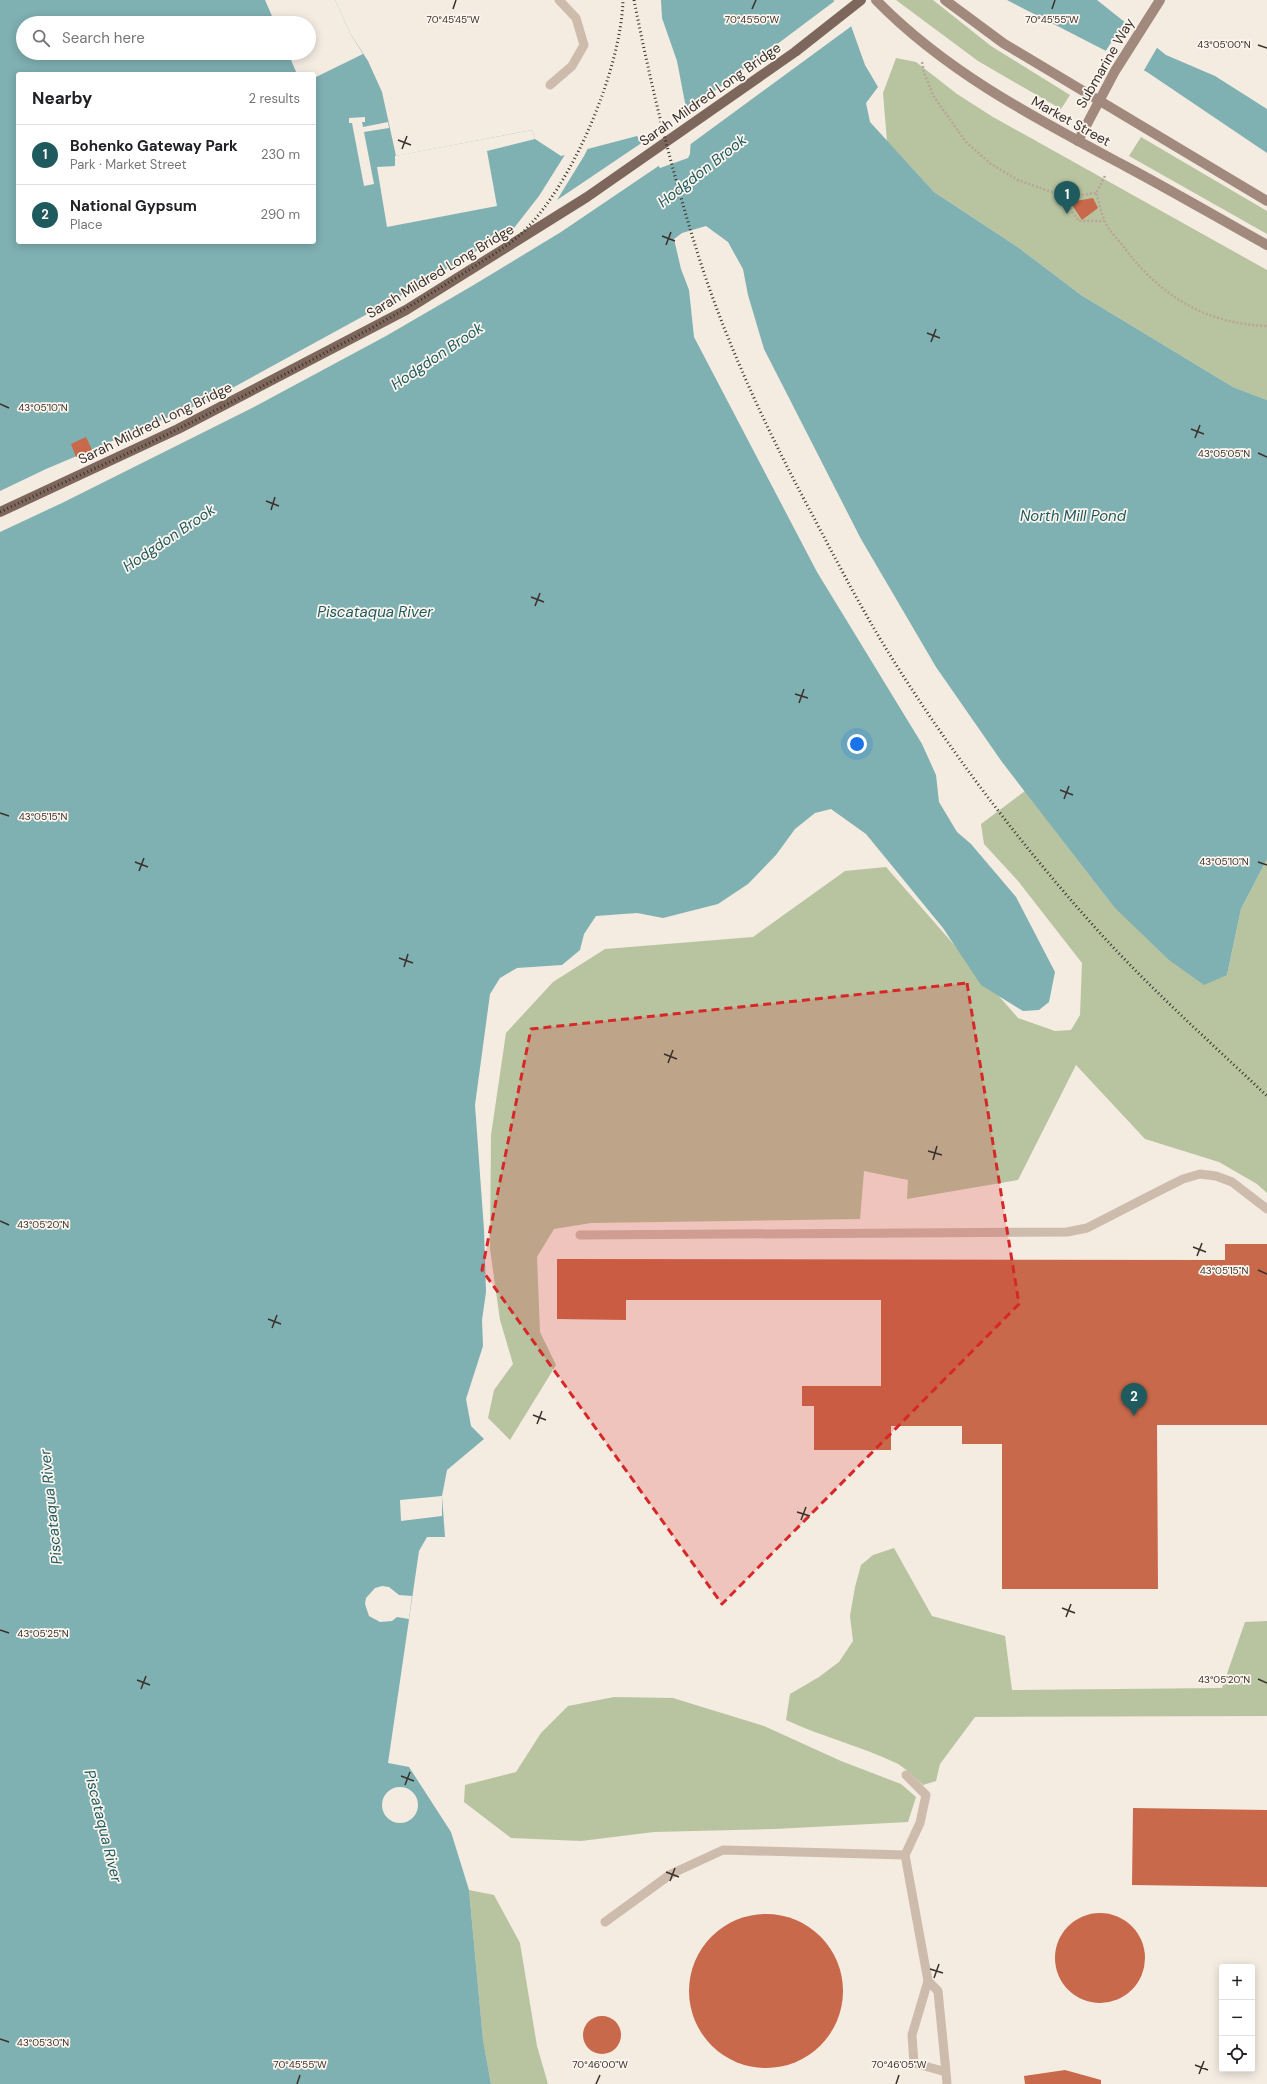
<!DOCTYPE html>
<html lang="en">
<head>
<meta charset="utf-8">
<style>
	:root { --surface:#fff; --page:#f6f6f6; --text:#202124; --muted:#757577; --line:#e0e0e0; --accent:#1f5a5e }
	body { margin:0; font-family:"DM Sans",sans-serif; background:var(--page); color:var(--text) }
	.controls { position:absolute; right:12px; bottom:12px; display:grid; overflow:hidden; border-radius:4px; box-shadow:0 2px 10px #0003 }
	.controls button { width:36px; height:36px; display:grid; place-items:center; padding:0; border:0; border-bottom:1px solid var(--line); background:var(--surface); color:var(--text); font:20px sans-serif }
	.you { position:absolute; left:857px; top:744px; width:14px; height:14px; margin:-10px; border:3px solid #fff; border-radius:50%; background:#1a73e8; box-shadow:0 0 0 6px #1a73e833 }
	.badge { display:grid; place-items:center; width:26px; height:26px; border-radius:50%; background:var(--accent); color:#fff; font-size:13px; font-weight:700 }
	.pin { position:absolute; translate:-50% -33px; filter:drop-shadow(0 1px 2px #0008) }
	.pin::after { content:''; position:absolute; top:21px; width:14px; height:12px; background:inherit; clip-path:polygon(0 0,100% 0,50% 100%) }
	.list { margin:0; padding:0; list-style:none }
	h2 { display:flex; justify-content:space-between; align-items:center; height:52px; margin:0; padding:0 16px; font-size:17px }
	h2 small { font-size:13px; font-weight:400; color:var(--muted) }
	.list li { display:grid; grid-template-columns:26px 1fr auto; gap:12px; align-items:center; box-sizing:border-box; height:60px; padding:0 16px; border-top:1px solid var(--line) }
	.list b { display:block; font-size:15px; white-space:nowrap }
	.list p { margin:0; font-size:13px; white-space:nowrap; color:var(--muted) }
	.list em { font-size:13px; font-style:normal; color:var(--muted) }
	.icon { flex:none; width:22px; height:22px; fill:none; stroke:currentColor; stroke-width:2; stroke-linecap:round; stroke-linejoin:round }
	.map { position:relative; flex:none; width:1267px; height:2084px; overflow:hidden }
	.search { position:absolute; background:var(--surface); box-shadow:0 2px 10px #0003; left:16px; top:16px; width:300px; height:44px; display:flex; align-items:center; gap:10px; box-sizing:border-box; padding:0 14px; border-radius:22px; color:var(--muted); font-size:15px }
	.panel { position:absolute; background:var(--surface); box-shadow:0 2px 10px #0003; left:16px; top:72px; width:300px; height:172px; border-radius:4px }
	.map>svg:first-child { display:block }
	.green { fill:#b8c4a0 }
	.water { fill:#7fb0b2; fill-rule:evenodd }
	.pier { fill:#f4ebe1 }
	.building { fill:#c8694b }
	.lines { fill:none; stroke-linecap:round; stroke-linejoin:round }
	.path { stroke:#b9a596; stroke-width:2.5; stroke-dasharray:2 2; stroke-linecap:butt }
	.lane { stroke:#cdbbac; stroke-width:9 }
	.secondary { stroke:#a18a7d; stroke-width:10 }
	.primary { stroke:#7d675c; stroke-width:10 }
	.rail { stroke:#3b302b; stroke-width:3; stroke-dasharray:1 3; stroke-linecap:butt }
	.marked { fill:#d62828; fill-opacity:0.2; stroke:#d62828; stroke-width:3; stroke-dasharray:8 5; stroke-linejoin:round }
	.ticks { fill:none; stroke:#3b302b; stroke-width:1.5 }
	.labels { text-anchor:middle; stroke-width:3.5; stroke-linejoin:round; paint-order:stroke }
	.street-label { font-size:14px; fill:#3b302b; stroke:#fbf5ee }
	.water-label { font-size:15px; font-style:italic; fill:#1f5a5e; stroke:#fbf5ee }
	.ticks-label { font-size:10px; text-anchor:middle; fill:#3b302b; stroke:#fbf5ee; stroke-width:3.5; stroke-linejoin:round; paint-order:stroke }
</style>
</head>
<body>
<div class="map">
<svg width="1267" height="2084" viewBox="0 0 1267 2084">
	<rect width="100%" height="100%" fill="#f4ebe1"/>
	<!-- green -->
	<g class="green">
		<path d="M896,0h37l58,46 79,49 -9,14 -83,-48z"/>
		<path d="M896,58l20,4 41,32 36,23 274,153v130l-34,-13 -152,-92 -62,-47 -85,-56 -47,-51 -4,-48z"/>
		<path d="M1141,137l126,74v23l-138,-78z"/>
		<path d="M1025,791l89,116 113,68 14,-66 26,-50v334l-10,-9 -38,-22 -74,-23 -69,-74 -58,115 -111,19 1,-19 -44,-9 -4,48 -269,4 -37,6 -17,28 3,75 16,33 -46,75 -22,-22 6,-28 19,-26 -13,-44 -10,-71 1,-114 15,-102 47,-51 52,-33 148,-12 92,-66 41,-4 132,151 37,13 16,-1 9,-15 2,-52 -64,-82 -34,-37 -3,-20z"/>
		<path d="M894,1548l38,68 73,20 7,54 210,-2 23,-66 22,-1v95l-292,1 -35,47 -4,17 -13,4c-8,-7 -17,-17 -27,-22 -35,-17 -74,-26 -110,-43l4,-26 29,-17 20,-15 14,-21 -3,-25 5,-29 6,-22 12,-10z"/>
		<path d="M614,1697l59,1 91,28 77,35 60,23 15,13 -8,25 -133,7 -121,3 -73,9 -70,-3 -47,-36 1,-17 51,-13 25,-39 27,-27z"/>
		<path d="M469,1890l25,5 26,48 17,103 11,38h-57l-8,-43z"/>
	</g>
	<!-- water -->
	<g class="water">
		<path d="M0,0h335l15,33 18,28 14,31 14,64 136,-26 3,9 26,17 76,-20 23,32 28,-10 2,-4 1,-20 -14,-73 -15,-43 -1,-18h172l12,9 20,56 13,22 -12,16 4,19 64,70 85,56 62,47 152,92 34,13v459l-26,50 -14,66 -23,10 -35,-25 -55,-53 -112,-145 -66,-95 -75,-128 -97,-190 -16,-54 -5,-26 -15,-27 -22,-16 -24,7 -8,6 7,30 8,21 5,47 123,235 105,172 14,31 3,27 18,30 14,12 45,53 39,75 -6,30 -10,8 -16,1 -42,-26 -38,-57 -77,-94 -35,-25 -16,4 -20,16 -19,26 -28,29 -30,20 -55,14 -26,-5 -41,3 -12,18 -4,16 -18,15 -45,3 -17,10 -10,16 -15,111 9,125 2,62 -4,28 1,26 -17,53 5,27 13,13 -37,31 -5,26 3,41h-18l-8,14 -31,212 21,4 42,65 18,58 14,150 8,44h-491zM23,23h286v30h-286zM18,74h296v168h-296z"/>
		<path d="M1007,0h90l69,55 49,21 52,33v44l-120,-81z"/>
	</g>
	<!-- pier -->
	<g class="pier">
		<path d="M265,0h70l15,33 13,21 -49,24v-4h-17l-9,-21h21v-30h-34z"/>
		<path d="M836,0l11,8 6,17 -165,121 -3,-33z"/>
		<path d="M1125,21l33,25 -15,26 -38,-20z"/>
		<path d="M365,117v5h-3l1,5 25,-5 1,6 -25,4 10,52 -10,2 -12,-63h-3v-5z"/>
		<path d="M532,130l3,9 -48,12 10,55 -110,21 -10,-60 18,-1v-10z"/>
		<path d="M643,142l17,23 -99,67 -89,54 -86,50 -132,71 -192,96 -62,29v-41l46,-22 168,-71 208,-114 92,-56 25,-32 27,-43 23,-7 -5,10 -27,44z"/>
		<path d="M442,1496v20l-41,5 -1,-21z"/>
		<path d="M382,1586l7,1 10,8 13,1 -3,23 -12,-2 -5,4 -12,1 -11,-6 -4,-12 1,-6 9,-10z"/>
		<circle cx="400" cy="1805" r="18"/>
	</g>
	<!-- building -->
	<g class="building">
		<path d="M1093,198l5,10 -16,12 -12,-18z"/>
		<path d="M86,437l6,13 -16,7 -5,-13z"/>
		<path d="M1225,1244h42v181h-110l1,164h-156v-145h-40v-18h-71v24h-77v-44h-12v-20h79v-86h-255v20l-69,-1v-60l668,1z"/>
		<path d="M1133,1808l134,2v77l-135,-2z"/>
		<circle cx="1100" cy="1958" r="45"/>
		<circle cx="766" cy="1991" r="77"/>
		<circle cx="602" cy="2035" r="19"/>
		<path d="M1065,2070l36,10v4h-76l-1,-8z"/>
	</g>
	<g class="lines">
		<!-- path -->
		<g class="path">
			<path d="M922,62l2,11 10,24 32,45 25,22 27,16 48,17 30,-4"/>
			<path d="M1105,176l-9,17c3,8 4,18 8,26 3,10 13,19 19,27 36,49 82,78 144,80"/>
			<path d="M1066,197l4,12 9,12h25"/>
		</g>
		<!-- lane -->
		<g class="lane">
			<path d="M550,85l22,-19 12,-21 -8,-27 -17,-18"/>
			<path d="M580,1235l487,-3 20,-4 74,-38 22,-11 17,-5 16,2 16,6 35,27"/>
			<path d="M906,1775l20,20 -6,28 -15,32 23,126"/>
			<path d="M605,1922l66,-48 52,-24 182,5"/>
			<path d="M946,2072l-32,-9 -2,-28 16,-54 10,10 8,81 1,12"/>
		</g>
		<!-- secondary -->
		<g class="secondary">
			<path d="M876,0c71,73 161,119 251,167 47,25 93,52 140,78"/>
			<path d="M945,0l58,43 264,158"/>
			<path d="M1078,141l37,-70 45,-71"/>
		</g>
		<!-- primary -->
		<path class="primary" d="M0,512l178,-83 228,-119 181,-113 208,-145 66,-52"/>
		<!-- rail -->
		<g class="rail">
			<path d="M634,0c18,91 40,181 69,270 29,86 68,168 111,248 21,40 42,80 65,119 61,101 134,198 212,286 55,62 116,116 176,173"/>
			<path d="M0,512c61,-29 123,-55 182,-85 51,-25 102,-52 152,-79 45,-23 87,-48 130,-75 20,-13 42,-25 59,-41 50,-48 98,-163 100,-232"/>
		</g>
	</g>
	<!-- marked area -->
	<path class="marked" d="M967,983l52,321 -297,300 -240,-334 49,-241z"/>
	<!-- ticks -->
	<path class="ticks" d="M453,9l3,-9M752,9l4,-9M1052,9l3,-9M1258,45l9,3M398,140l13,5M402,149l5,-13M662,236l13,5M666,245l5,-13M927,333l13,5M931,342l5,-13M0,404l9,4M1191,429l13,5M1195,438l5,-13M1258,453l9,4M266,501l13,5M271,510l4,-13M531,597l13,5M535,606l5,-13M795,694l13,4M799,703l5,-14M1060,790l13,5M1064,799l5,-13M0,813l9,3M135,862l13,5M1258,862l9,3M139,871l5,-13M399,958l14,5M404,967l4,-13M664,1054l13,5M668,1063l5,-13M928,1151l14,4M933,1160l4,-14M0,1221l9,4M1193,1247l13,5M1197,1256l5,-13M1258,1270l9,4M268,1319l13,5M272,1328l5,-13M533,1415l13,5M537,1424l5,-13M797,1512l13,4M801,1520l5,-13M1062,1608l13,5M1066,1617l5,-13M0,1630l9,3M1258,1679l9,4M137,1680l13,5M141,1689l5,-13M401,1776l13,5M405,1785l5,-13M666,1872l13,5M670,1881l5,-13M930,1969l13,4M934,1978l5,-14M0,2039l9,3M1195,2065l13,5M1199,2074l5,-13M297,2084l3,-9M596,2084l4,-9M896,2084l3,-9"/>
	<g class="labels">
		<!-- street labels -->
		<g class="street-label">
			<text transform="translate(1105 63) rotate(-60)" y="5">Submarine Way</text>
			<text transform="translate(710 94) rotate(-35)" y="5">Sarah Mildred Long Bridge</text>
			<text transform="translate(1071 121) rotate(29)" y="5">Market Street</text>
			<text transform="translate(440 271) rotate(-31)" y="5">Sarah Mildred Long Bridge</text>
			<text transform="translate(155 423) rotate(-26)" y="5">Sarah Mildred Long Bridge</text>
		</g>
		<!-- water labels -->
		<g class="water-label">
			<text transform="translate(702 171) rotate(-38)" y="5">Hodgdon Brook</text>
			<text transform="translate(437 356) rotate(-34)" y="5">Hodgdon Brook</text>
			<text x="1073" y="521">North Mill Pond</text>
			<text transform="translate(169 538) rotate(-34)" y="5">Hodgdon Brook</text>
			<text x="375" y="617">Piscataqua River</text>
			<text transform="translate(51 1507) rotate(-96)" y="5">Piscataqua River</text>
			<text transform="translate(103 1826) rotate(76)" y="5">Piscataqua River</text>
		</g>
	</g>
	<g class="ticks-label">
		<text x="453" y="23">70°45'45"W</text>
		<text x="752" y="23">70°45'50"W</text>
		<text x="1052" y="23">70°45'55"W</text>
		<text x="1224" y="48">43°05'00"N</text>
		<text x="43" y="411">43°05'10"N</text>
		<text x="1224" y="457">43°05'05"N</text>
		<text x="43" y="820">43°05'15"N</text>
		<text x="1224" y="865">43°05'10"N</text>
		<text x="43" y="1228">43°05'20"N</text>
		<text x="1224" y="1274">43°05'15"N</text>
		<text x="43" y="1637">43°05'25"N</text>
		<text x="1224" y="1683">43°05'20"N</text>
		<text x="43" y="2046">43°05'30"N</text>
		<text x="300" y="2068">70°45'55"W</text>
		<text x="600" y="2068">70°46'00"W</text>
		<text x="899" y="2068">70°46'05"W</text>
	</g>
</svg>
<div class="controls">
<button>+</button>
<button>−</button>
<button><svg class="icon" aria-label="locate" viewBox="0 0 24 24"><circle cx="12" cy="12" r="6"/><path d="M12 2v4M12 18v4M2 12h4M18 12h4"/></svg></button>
</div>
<div class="you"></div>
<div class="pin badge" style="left:1067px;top:214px">1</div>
<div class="pin badge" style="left:1134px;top:1416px">2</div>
<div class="search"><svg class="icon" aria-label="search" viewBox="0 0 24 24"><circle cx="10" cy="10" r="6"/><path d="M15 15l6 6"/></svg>Search here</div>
<section class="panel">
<h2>Nearby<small>2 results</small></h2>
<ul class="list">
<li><span class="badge">1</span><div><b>Bohenko Gateway Park</b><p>Park · Market Street</p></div><em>230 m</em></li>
<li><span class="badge">2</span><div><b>National Gypsum</b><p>Place</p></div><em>290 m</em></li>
</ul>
</section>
</div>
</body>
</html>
